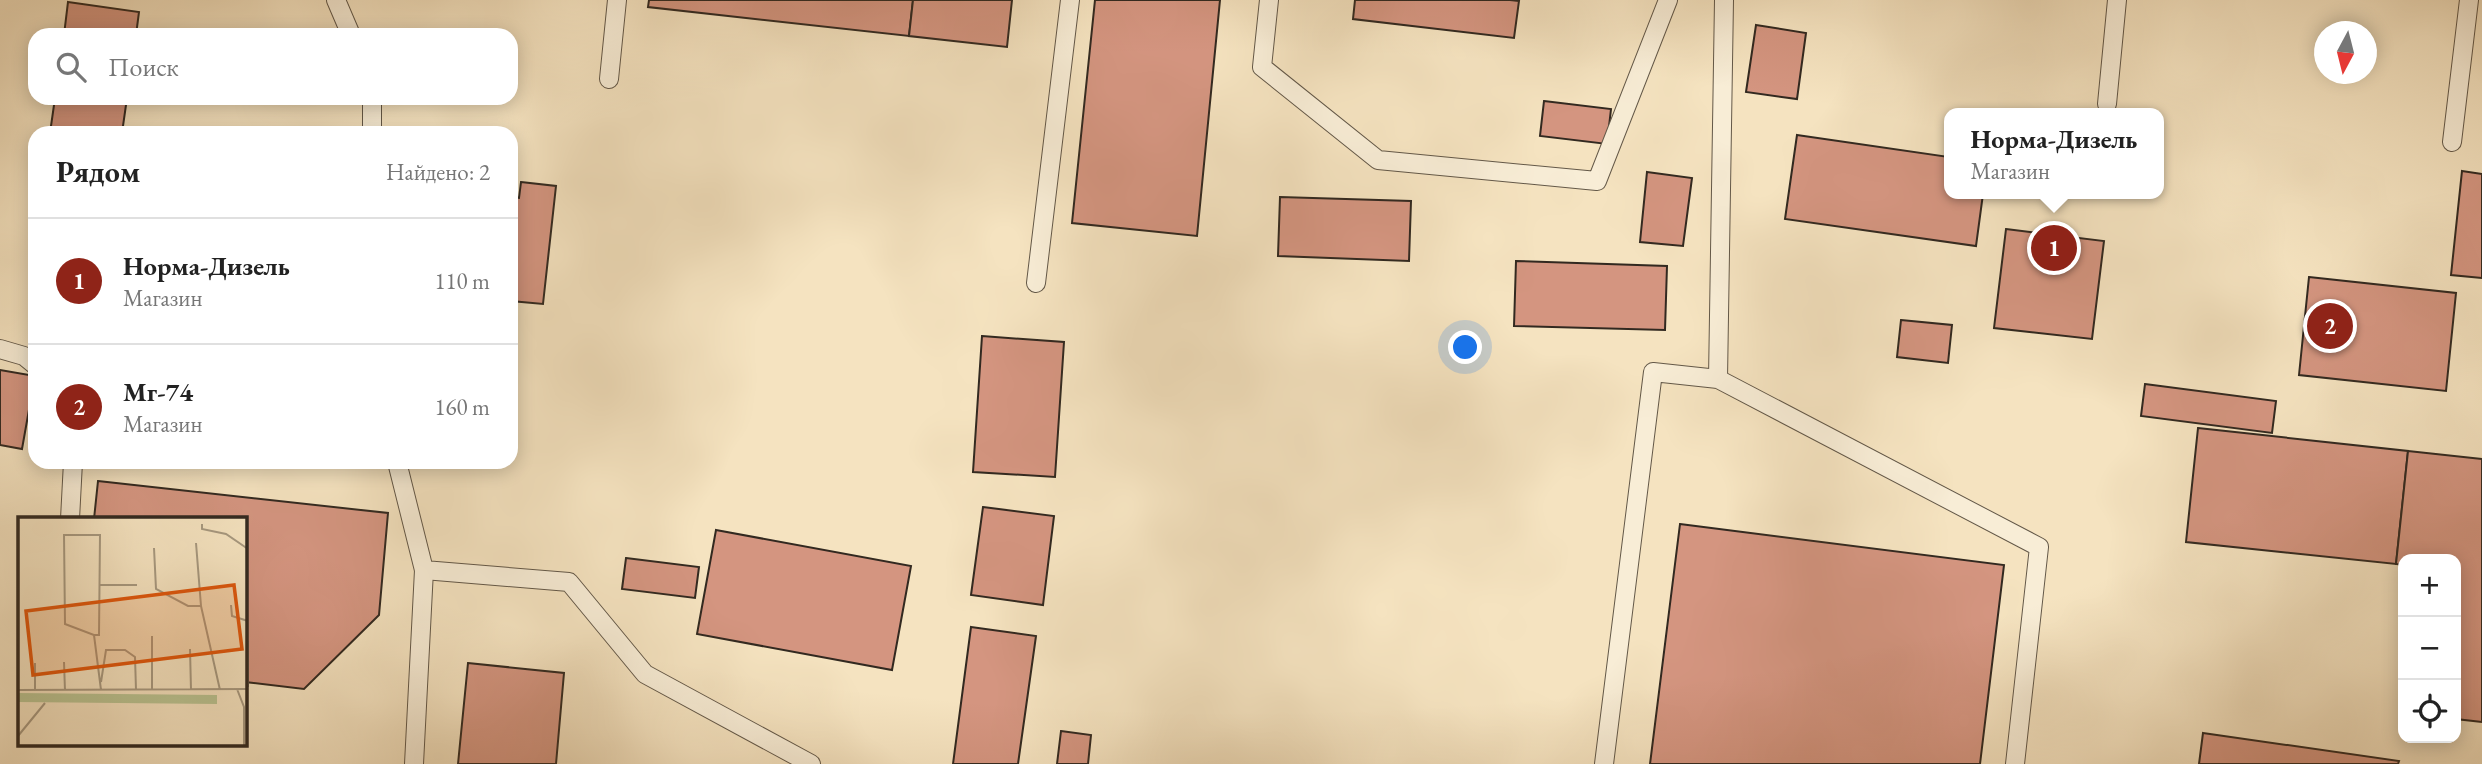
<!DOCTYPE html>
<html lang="ru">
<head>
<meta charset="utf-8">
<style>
	:root { --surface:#fff; --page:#f6f6f6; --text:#222; --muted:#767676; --line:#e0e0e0; --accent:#8f2418 }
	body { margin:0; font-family:"EB Garamond",serif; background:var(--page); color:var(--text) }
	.controls { position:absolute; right:21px; bottom:21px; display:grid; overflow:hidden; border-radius:14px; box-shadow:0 4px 18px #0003 }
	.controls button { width:63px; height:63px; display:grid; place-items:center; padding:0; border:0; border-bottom:2px solid var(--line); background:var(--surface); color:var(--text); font:35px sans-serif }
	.compass { position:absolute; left:2314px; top:21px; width:63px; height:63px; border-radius:50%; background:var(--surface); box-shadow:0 4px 18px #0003; rotate:187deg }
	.you { position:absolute; left:1466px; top:348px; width:24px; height:24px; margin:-18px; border:5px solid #fff; border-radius:50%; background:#1a73e8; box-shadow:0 0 0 10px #1a73e833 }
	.badge { display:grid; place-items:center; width:46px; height:46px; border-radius:50%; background:var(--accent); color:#fff; font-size:23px; font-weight:700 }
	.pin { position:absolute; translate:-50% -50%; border:4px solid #fff; box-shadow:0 2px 7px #0006 }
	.popup { position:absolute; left:1944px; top:108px; width:220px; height:91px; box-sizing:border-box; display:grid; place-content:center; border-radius:14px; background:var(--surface); filter:drop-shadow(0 2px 5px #0005); font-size:23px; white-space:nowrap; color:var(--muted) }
	.popup b { font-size:26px; color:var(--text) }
	.popup::after { content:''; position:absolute; left:50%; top:100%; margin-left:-14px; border:14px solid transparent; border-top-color:var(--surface) }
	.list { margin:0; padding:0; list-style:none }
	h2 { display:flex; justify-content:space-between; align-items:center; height:91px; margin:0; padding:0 28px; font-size:30px }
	h2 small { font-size:23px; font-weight:400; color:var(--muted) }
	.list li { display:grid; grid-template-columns:46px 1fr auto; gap:21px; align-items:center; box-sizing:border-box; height:126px; padding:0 28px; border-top:2px solid var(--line) }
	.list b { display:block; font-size:26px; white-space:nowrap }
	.list p { margin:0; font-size:23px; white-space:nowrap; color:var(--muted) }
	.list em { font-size:23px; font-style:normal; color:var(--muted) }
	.icon { flex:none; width:38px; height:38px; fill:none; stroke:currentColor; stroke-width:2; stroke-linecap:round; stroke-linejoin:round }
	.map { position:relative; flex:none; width:2482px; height:764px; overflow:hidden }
	.search { position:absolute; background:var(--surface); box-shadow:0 4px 18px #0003; left:28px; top:28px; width:490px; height:77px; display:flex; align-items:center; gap:18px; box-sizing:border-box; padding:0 24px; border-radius:21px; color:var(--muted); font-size:26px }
	.panel { position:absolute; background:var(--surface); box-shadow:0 4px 18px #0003; left:28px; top:126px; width:490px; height:343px; border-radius:21px }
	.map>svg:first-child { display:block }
	.building { fill:#d49580; stroke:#322920; stroke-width:2 }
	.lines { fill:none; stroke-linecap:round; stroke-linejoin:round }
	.lane-casing { stroke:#635848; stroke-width:20 }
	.lane { stroke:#f8edd6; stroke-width:18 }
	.inset-road { fill:none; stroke:#a79980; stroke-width:2 }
	.view { fill:#df570d; fill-opacity:0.15; stroke:#df570d; stroke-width:3.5 }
	.inset-edge { fill:none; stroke:#322920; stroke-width:3.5 }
</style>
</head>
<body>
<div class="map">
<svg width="2482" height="764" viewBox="0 0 2482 764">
	<rect width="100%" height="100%" fill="#f5e3c0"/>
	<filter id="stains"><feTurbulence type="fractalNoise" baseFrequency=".00286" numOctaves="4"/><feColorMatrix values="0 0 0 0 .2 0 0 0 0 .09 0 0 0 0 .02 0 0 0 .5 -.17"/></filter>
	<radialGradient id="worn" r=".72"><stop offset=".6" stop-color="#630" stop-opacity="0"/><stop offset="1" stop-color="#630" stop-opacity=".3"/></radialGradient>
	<!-- building -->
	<g class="building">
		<path d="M649,0h264l-4,36 -261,-29z"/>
		<path d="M913,0h99l-5,47 -98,-11z"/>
		<path d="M1095,0h125l-23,236 -125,-13z"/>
		<path d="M1355,0h155l9,1 -5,37 -161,-19z"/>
		<path d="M68,2l71,10 -3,23h-72z"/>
		<path d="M1756,25l50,8 -9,66 -51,-7z"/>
		<path d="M55,98h72l-5,35h-72z"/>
		<path d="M1544,101l67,8 -4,35 -67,-8z"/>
		<path d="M1797,135l152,22v37h34l-7,52 -191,-27z"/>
		<path d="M2462,171l20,3v104l-31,-3z"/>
		<path d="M1647,172l45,6 -9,68 -43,-4z"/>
		<path d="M521,182l35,4 -13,118 -32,-3v-104l8,1z"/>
		<path d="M1280,197l131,4 -2,60 -131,-5z"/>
		<path d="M2006,229l98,12 -12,98 -98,-11z"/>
		<path d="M1516,261l151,5 -2,64 -151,-4z"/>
		<path d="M2309,277l147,16 -10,98 -147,-16z"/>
		<path d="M1901,320l51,5 -4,38 -51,-6z"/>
		<path d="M982,336l82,6 -9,135 -82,-5z"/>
		<path d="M0,370l35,6 -13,73 -22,-4z"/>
		<path d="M2145,384l131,17 -4,32 -131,-17z"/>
		<path d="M2198,428l210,23 -12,113 -210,-22z"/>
		<path d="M2408,451l74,8v263l-26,-3v-160h-53v6l-7,-1z"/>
		<path d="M98,481l290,32 -9,102 -75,74 -59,-7v-163h-151z"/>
		<path d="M983,507l71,9 -11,89 -72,-10z"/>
		<path d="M1680,524l324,41 -24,199h-330z"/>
		<path d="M716,530l195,36 -19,104 -195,-36z"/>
		<path d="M626,558l73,9 -4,31 -73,-9z"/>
		<path d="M971,627l65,9 -18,128h-65z"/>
		<path d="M468,663l96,10 -8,91h-98z"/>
		<path d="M1061,731l30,4 -3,29h-31z"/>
		<path d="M2203,733l196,28 -1,3h-199z"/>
	</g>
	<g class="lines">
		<!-- lane casing -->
		<g class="lane-casing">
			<g id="lane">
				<path d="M336,0l15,35"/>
				<path d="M1269,0l-7,67 116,93 219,21 71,-181"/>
				<path d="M609,79l8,-79"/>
				<path d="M2107,104l10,-104"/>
				<path d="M372,133v-35"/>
				<path d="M2452,142l17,-142"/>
				<path d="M1036,283l34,-283"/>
				<path d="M0,349l24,7 11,9"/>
				<path d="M1718,379l6,-379"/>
				<path d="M397,462l27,108 145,12 76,92 166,90"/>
				<path d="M70,519l3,-57"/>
				<path d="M414,764l10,-194"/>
				<path d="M1604,764l49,-392 65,7 321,168 -24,217"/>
			</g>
		</g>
		<!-- lane -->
		<use href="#lane" class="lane"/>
	</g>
	<!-- overview -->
	<g transform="translate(18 517)">
		<rect width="229" height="229" fill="#f5e3c0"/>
		<path d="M0,176l199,2v9l-199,-2z" fill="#bac493"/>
		<path class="inset-road" d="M184,7v5l24,5 22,15M178,26l5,63M136,31l2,41 32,17h13l19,84M82,68h37M213,88l1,11 16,5M76,118h5l1,-100h-36l1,89 29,11 7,55M134,119v54M230,124v46M172,132l1,41M46,145l1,29M83,165l5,-32h19l10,7 1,33M219,172l7,18v40M0,173l230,-1M17,173v-27M0,219l27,-33"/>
		<path class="view" d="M216,68l8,64 -209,26 -7,-64z"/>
		<rect width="229" height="229" class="inset-edge"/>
	</g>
	<rect width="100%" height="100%" filter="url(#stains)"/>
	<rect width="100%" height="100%" fill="url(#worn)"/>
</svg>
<div class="controls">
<button>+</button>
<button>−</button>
<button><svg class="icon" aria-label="locate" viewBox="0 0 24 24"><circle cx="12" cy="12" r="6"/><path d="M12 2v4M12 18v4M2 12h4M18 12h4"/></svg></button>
</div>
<svg class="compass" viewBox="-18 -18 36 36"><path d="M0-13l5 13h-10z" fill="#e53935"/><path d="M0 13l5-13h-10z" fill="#767676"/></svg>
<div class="you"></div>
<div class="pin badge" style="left:2054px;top:248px">1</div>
<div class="popup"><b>Норма-Дизель</b>Магазин</div>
<div class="pin badge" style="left:2330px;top:326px">2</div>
<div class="search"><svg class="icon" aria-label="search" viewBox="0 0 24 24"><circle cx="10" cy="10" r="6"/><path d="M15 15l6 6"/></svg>Поиск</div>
<section class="panel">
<h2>Рядом<small>Найдено: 2</small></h2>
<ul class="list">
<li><span class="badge">1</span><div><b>Норма-Дизель</b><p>Магазин</p></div><em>110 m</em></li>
<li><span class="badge">2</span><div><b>Мг-74</b><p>Магазин</p></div><em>160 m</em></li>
</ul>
</section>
</div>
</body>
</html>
